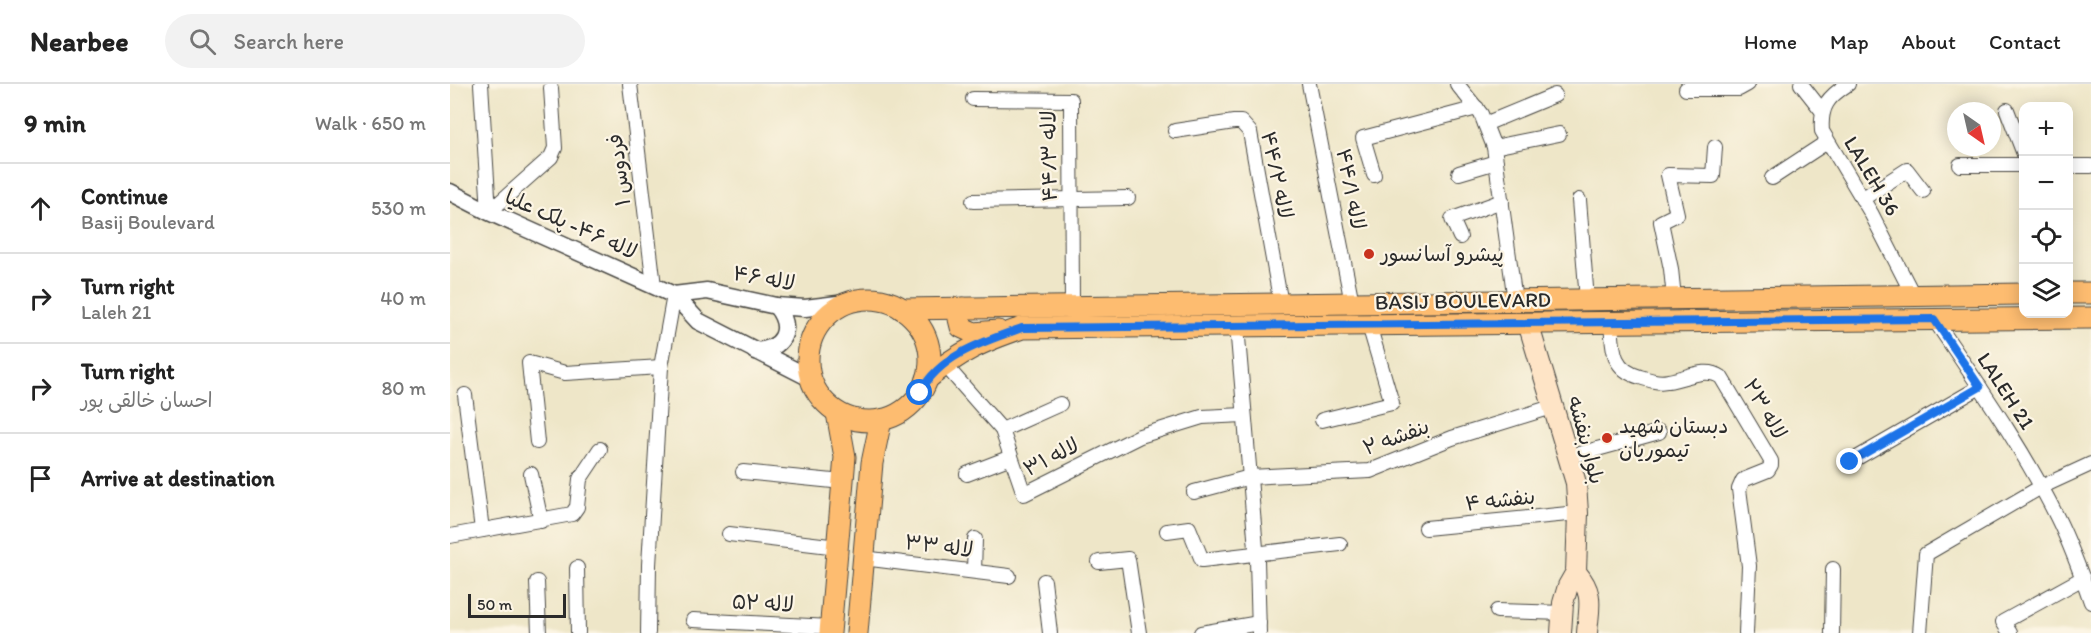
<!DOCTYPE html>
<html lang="en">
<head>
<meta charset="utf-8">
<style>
	:root { --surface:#fff; --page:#f2f2f2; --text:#222; --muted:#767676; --line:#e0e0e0 }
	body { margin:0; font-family:Itim,"Playpen Sans Arabic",sans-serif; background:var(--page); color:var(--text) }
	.controls { position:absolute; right:18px; top:18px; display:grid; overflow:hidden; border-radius:12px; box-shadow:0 3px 15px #0003 }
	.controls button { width:54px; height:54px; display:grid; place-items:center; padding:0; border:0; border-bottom:2px solid var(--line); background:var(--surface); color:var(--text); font:30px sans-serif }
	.compass { position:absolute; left:1497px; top:18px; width:54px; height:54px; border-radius:50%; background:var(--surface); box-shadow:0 3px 15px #0003; rotate:146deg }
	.scale { position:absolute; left:18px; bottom:15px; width:98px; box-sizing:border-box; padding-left:6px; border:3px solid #2b2b2b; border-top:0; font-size:16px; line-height:21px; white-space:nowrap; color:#2b2b2b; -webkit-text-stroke:4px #fcf5e5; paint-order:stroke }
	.stop { position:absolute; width:18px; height:18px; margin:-14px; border:4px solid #1a73e8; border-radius:50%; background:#fff }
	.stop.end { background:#1a73e8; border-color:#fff; box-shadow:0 2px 6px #0008 }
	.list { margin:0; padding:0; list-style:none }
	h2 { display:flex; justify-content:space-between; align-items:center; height:78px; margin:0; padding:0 24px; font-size:26px }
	h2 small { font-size:20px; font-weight:400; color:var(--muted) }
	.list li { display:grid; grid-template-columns:39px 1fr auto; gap:18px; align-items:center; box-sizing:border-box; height:90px; padding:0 24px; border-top:2px solid var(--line) }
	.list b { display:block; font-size:22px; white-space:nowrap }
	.list p { margin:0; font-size:20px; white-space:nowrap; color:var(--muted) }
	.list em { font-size:20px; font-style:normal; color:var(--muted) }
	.icon { flex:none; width:33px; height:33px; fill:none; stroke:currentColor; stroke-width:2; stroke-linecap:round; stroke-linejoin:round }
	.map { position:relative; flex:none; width:1641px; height:549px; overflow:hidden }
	header { display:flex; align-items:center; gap:36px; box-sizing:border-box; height:84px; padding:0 30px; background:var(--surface); border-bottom:2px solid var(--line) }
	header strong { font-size:28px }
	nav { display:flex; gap:33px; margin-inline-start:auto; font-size:21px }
	.search { width:420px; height:54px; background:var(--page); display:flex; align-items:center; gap:15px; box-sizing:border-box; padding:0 21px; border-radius:33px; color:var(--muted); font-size:22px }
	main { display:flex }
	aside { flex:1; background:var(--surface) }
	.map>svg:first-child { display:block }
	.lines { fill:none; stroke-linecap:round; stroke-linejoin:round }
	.minor-casing { stroke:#484743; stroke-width:16 }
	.tertiary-casing { stroke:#484743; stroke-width:19 }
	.secondary-casing { stroke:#484743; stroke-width:22 }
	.primary-casing { stroke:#484743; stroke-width:23 }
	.minor { stroke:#fff; stroke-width:14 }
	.tertiary { stroke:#fff; stroke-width:16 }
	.secondary { stroke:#fee4c6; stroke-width:20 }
	.primary { stroke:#fdbc70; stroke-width:21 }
	.route { stroke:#1a73e8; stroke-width:8 }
	.poi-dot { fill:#c8321e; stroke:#fcf5e5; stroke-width:2 }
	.labels { text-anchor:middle; stroke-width:4.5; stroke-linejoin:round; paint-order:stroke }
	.street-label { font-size:21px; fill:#2b2b2b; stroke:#fcf5e5 }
	.poi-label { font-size:21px; fill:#2b2b2b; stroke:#fcf5e5; text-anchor:start }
</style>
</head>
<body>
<header>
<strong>Nearbee</strong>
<div class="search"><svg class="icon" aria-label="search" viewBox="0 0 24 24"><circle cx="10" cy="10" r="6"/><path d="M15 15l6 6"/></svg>Search here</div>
<nav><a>Home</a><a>Map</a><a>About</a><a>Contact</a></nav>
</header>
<main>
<aside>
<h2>9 min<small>Walk · 650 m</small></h2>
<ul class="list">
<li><svg class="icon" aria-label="ahead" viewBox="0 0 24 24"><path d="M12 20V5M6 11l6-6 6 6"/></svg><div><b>Continue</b><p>Basij Boulevard</p></div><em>530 m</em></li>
<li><svg class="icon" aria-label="right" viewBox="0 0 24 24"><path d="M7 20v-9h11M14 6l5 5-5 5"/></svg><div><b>Turn right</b><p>Laleh 21</p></div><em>40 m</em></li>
<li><svg class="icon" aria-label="right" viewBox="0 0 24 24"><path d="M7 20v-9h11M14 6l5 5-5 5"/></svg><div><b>Turn right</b><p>احسان خالقی پور</p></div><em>80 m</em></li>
<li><svg class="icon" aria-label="arrive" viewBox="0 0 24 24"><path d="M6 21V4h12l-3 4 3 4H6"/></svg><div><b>Arrive at destination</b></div></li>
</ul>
</aside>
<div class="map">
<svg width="1641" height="549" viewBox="0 0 1641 549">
	<rect width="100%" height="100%" fill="#fcf5e5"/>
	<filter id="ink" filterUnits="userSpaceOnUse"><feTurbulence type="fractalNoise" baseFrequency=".0167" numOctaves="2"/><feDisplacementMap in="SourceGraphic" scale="12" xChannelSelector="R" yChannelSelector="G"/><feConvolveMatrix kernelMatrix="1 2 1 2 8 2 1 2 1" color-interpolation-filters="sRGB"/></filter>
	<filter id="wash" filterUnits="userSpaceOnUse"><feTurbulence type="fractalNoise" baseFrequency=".008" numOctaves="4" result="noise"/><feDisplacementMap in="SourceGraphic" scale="24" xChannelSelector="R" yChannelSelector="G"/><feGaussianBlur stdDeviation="1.35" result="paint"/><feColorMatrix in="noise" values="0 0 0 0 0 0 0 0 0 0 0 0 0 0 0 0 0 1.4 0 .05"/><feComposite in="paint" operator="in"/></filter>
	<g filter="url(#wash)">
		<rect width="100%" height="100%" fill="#eee6c8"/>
	</g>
	<g filter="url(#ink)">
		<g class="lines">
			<!-- minor casing -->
			<g class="minor-casing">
				<g id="minor">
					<path d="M31,0l8,128"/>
					<path d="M180,0l24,202"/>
					<path d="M859,0l43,219"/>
					<path d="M1007,0l24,30 13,33 21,154"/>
					<path d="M1351,0l22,28"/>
					<path d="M1398,0c-20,13 -28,22 -26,47l49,82 42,82"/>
					<path d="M1236,5h53l9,-5"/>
					<path d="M523,15l98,1 1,207"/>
					<path d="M1557,26l17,44"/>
					<path d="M1035,40l70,-29"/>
					<path d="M725,47l59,-9h7l9,10 31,172"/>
					<path d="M1044,63l65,-13"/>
					<path d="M1510,81h64"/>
					<path d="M1618,82h23"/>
					<path d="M1009,89l37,-11"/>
					<path d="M924,91l-11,-37 114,-30"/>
					<path d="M1322,94l55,-36"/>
					<path d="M1412,115l45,-29 16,21"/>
					<path d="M1129,116l8,100"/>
					<path d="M523,117l155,-3"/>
					<path d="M39,128l62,-55 4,-9 -4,-60"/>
					<path d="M1010,153l-8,-18 50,-18"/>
					<path d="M1224,214l-3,-29 -10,-47 16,-8 -9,-39 45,1 2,-29"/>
					<path d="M1484,235c43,64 89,129 123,198 14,28 24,56 34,85"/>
					<path d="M1161,238c2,26 0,47 29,55 9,3 18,6 28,4 17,-2 38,-15 53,-4l50,84v4l-3,5 -25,10 -4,9 10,77 -3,67"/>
					<path d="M787,242l20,234 2,73"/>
					<path d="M495,281l57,65 22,64 116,-58 62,-19 42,-2"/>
					<path d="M15,311l17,135"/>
					<path d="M872,336l70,-17 -23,-78"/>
					<path d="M552,346l58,-26"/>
					<path d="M87,358l-8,-79 36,10 96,-6"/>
					<path d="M1118,373l91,-25"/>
					<path d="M1400,378l130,-75"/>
					<path d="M293,388l100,10"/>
					<path d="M81,390l10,47"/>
					<path d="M517,390l44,-17"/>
					<path d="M744,408l56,-15 120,-6 82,-33 100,-31"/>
					<path d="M976,444l152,-15"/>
					<path d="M717,447l22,-3 13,32 138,-16"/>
					<path d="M279,450l109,13"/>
					<path d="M0,452l122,-22 5,-7 3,-28 20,-30"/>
					<path d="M413,474l146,18"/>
					<path d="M649,478l29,-3 11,74"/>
					<path d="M127,484l1,65"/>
					<path d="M524,487l1,-32"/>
					<path d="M594,497l6,52"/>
					<path d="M87,498l2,51"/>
					<path d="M1047,527l66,2"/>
					<path d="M243,536l138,7"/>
					<path d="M198,549l1,-68 12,-198 13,-72"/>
					<path d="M751,549l58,-10"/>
					<path d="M1382,549l1,-64"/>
					<path d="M1470,549l6,-79 115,-67 50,-23"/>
					<path d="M1560,549l-7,-11 80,-44"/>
				</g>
			</g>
			<!-- tertiary casing -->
			<g class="tertiary-casing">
				<g id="tertiary">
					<path d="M0,108l39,20 185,83 24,26 112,57"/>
					<path d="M224,211l33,-4 69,15 29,2 41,-5"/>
					<path d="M305,267c29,-2 39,-22 21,-45"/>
				</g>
			</g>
			<!-- secondary casing -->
			<g class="secondary-casing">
				<g id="secondary">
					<path d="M1078,239l48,160 2,30 -2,59 -8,14 -5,17 -2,30"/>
					<path d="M1126,488c19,22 13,34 11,61"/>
				</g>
			</g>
			<!-- primary casing -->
			<g class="primary-casing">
				<g id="primary">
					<path d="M1618,209h23"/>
					<circle cx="419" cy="276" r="61"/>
					<path d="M513,224l-4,11 2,8 13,6 24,-2"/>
					<path d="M452,225l1122,-15"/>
					<path d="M477,295c34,-28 54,-37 95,-51l1069,-10"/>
					<path d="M380,549l15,-176 -8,-44"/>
					<path d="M407,549l15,-170 9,-43"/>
				</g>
			</g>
			<!-- minor -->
			<use href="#minor" class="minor"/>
			<!-- tertiary -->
			<use href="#tertiary" class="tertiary"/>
			<!-- secondary -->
			<use href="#secondary" class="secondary"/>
			<!-- primary -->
			<use href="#primary" class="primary"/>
		</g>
	</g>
	<g class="lines" filter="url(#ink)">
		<!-- route -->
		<path class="route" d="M470,309c19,-38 65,-52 102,-65l912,-9 46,68 -130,75"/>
	</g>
	<!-- markers -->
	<g class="poi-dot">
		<circle cx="919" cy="170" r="6"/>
		<circle cx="1157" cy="354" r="6"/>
	</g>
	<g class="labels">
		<!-- street labels -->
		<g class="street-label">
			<text transform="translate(599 72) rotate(-91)" y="7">لاله ۴۴/۳</text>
			<text transform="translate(169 86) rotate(-97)" y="7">فردوس ۱</text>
			<text transform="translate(827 91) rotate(78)" y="7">لاله ۴۴/۲</text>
			<text transform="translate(1422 92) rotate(59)" y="7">LALEH 36</text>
			<text transform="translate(901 105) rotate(79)" y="7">لاله ۴۴/۱</text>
			<text transform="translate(121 140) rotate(24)" y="7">لاله ۴۶- پلک علیا</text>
			<text transform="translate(314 194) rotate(10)" y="7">لاله ۴۶</text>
			<text transform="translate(1013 217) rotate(-1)" y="7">BASIJ BOULEVARD</text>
			<text transform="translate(1556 307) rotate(57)" y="7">LALEH 21</text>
			<text transform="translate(1315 325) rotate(60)" y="7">لاله ۲۳</text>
			<text transform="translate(946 353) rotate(-20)" y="7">بنفشه ۲</text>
			<text transform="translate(1136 356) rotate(75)" y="7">بلوار بنفشه</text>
			<text transform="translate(601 373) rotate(-27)" y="7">لاله ۳۱</text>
			<text transform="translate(1050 416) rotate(-6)" y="7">بنفشه ۴</text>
			<text transform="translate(489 462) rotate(7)" y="7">لاله ۳۳</text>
			<text transform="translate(313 519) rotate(3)" y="7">لاله ۵۲</text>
		</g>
		<!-- poi labels -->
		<g class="poi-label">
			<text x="931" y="177">پیشرو آسانسور</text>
			<text x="1169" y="349">دبستان شهید<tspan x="1169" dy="24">تیموریان</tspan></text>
		</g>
	</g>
</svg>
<div class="controls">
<button>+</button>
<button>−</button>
<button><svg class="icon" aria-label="locate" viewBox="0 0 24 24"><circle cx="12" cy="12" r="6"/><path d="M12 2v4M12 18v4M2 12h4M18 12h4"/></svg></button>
<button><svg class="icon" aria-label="layers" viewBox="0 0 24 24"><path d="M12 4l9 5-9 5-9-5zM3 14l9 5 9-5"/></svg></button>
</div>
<svg class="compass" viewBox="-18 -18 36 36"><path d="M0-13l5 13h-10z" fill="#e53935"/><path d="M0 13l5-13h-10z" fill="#767676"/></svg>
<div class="scale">50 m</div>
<div class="stop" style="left:470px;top:309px"></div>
<div class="stop end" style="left:1400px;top:378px"></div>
</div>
</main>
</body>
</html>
